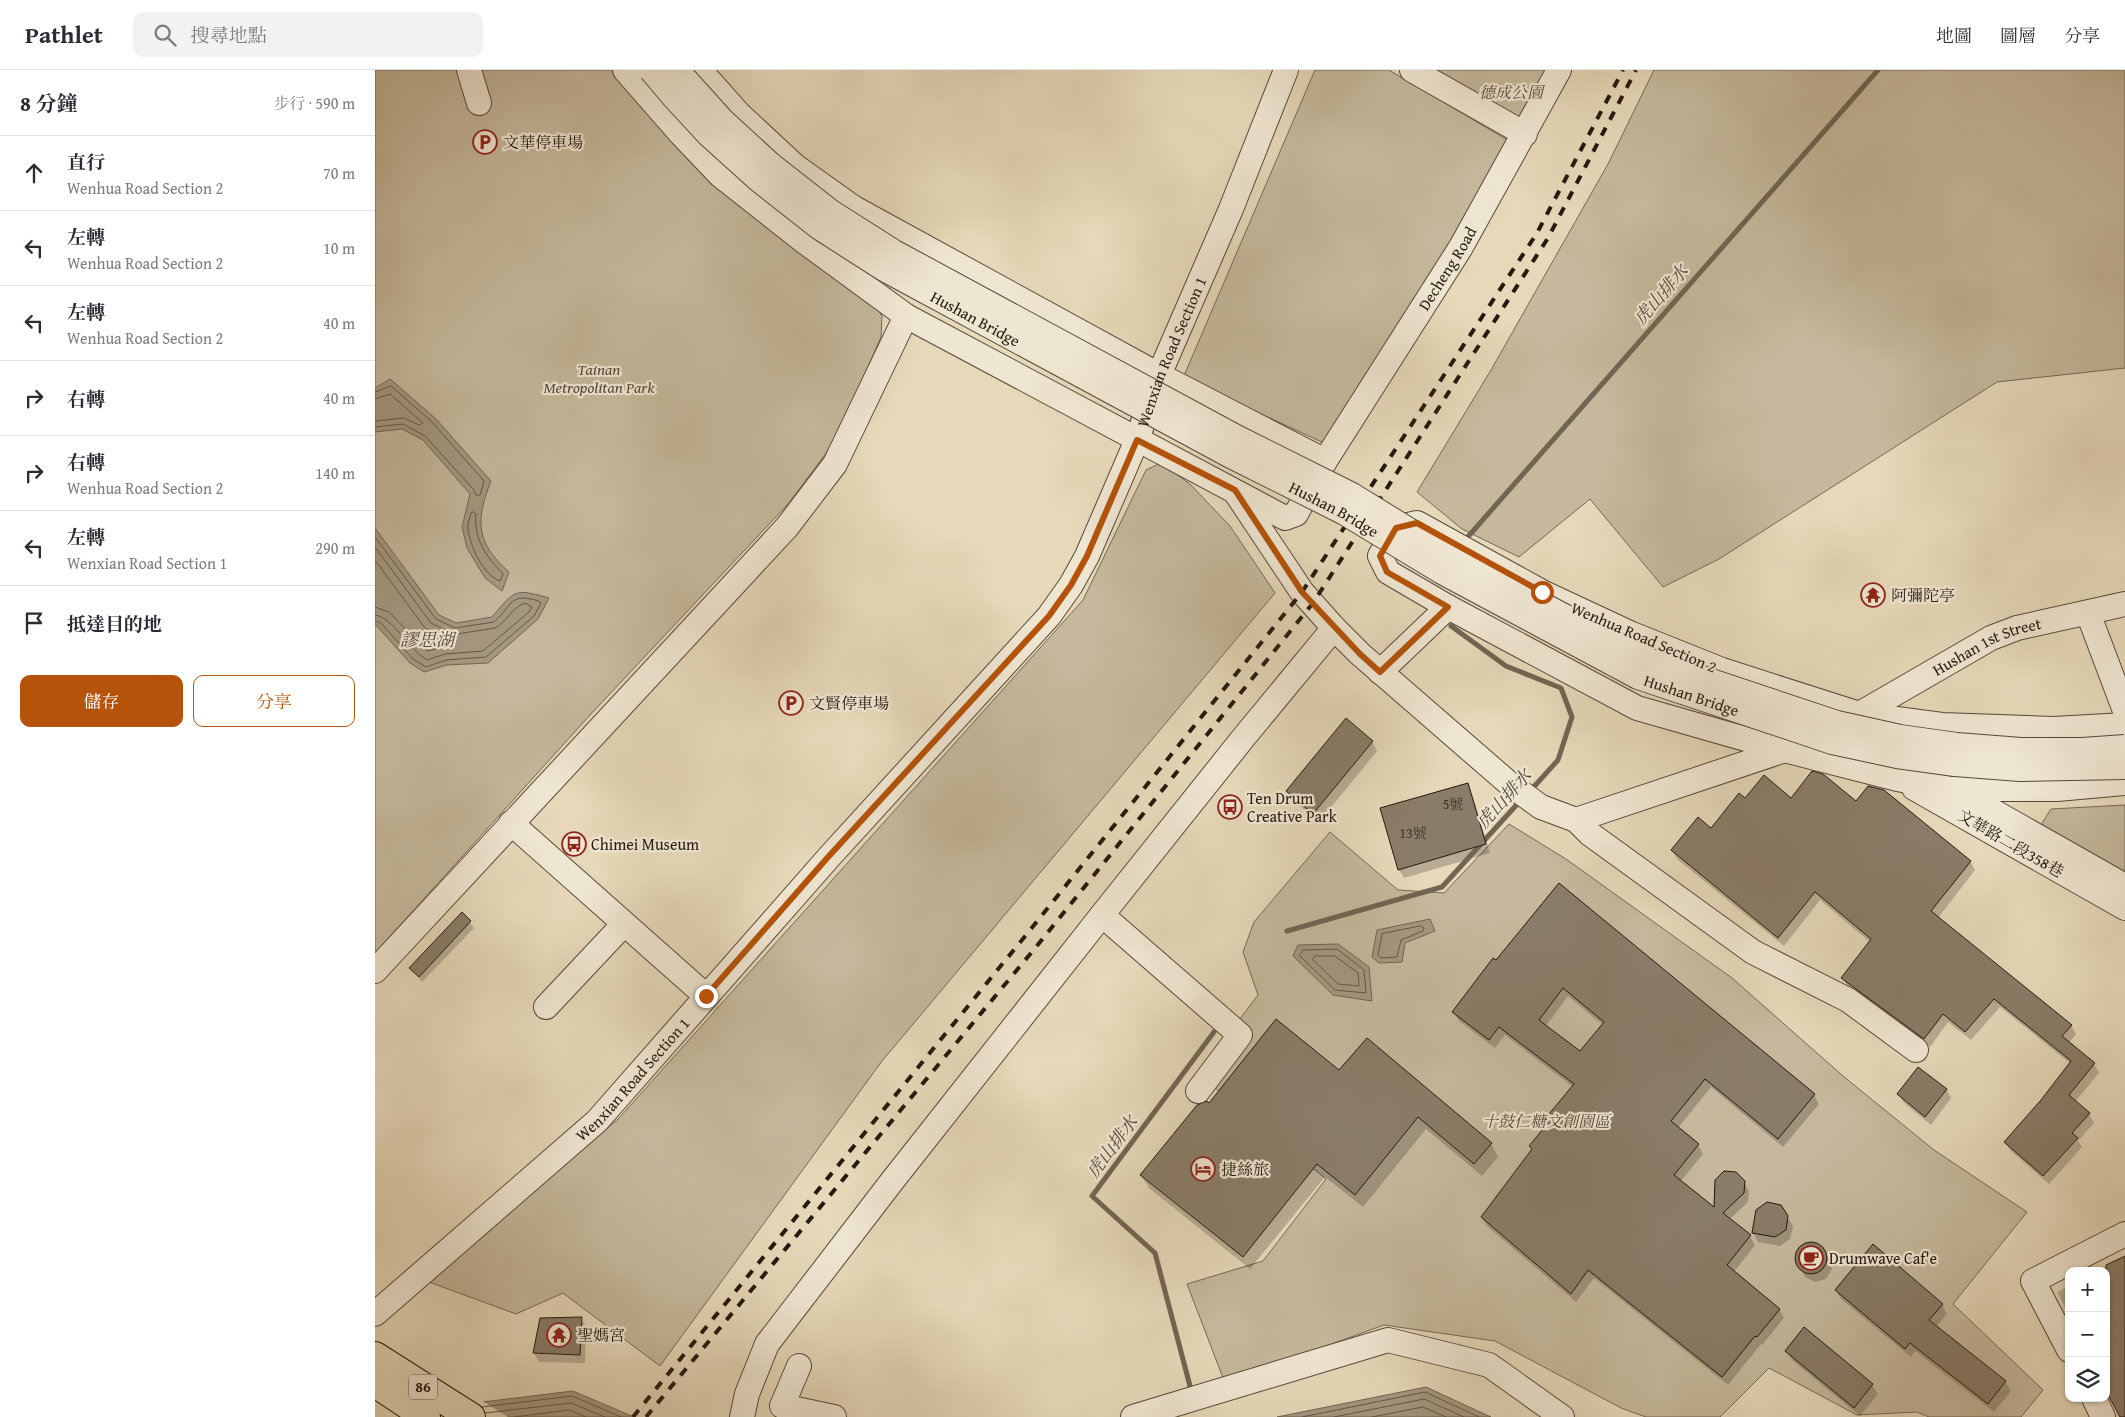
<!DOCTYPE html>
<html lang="zh-TW">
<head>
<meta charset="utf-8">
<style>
	:root { --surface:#fff; --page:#f2f2f3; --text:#2b2b33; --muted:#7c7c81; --line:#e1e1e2; --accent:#b45309 }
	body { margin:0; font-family:"Gentium Book Plus","Noto Serif TC",serif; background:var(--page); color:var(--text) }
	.controls { position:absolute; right:15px; bottom:15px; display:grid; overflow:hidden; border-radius:10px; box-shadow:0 1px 4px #0004 }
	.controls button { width:45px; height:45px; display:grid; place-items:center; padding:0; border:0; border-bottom:1px solid var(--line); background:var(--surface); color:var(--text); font:25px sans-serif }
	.stop { position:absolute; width:15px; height:15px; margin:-11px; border:4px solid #b45309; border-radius:50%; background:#fff }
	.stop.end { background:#b45309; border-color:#fff; box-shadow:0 1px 5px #0008 }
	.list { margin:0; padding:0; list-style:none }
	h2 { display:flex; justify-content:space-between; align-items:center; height:65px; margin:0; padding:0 20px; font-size:21px }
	h2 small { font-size:16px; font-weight:400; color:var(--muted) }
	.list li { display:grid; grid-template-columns:32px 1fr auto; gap:15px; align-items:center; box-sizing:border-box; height:75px; padding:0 20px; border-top:1px solid var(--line) }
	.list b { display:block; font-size:19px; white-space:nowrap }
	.list p { margin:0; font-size:16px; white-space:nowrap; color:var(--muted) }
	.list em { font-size:16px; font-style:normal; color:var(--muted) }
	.actions { display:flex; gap:10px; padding:15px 20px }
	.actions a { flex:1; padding:11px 0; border:1px solid var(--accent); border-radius:10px; text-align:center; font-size:18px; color:var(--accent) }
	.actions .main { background:var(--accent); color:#fff }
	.icon { flex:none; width:28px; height:28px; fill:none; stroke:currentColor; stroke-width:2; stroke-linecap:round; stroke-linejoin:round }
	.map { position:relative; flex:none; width:1750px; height:1347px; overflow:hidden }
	header { display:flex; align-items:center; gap:30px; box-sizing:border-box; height:70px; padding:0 25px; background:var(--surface); border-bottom:1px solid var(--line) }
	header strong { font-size:24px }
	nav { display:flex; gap:28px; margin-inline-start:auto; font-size:18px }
	.search { width:350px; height:45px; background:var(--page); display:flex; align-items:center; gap:12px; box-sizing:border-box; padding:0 18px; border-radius:10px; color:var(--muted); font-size:19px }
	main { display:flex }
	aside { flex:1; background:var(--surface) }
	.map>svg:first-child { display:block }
	.green { fill:#c5b89c; stroke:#746856 }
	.water { fill:#a49780; stroke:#716553 }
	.pier { fill:#e6d8b9 }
	.shadow { fill:#0003; fill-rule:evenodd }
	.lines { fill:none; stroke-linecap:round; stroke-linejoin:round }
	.shore { stroke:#645848; stroke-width:1 }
	.stream { stroke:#716553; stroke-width:5 }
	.building { fill:#897c68; stroke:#241910; fill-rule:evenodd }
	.minor-casing { stroke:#54493a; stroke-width:26 }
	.highway-casing { stroke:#241910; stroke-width:30 }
	.minor { stroke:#efe6d2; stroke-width:24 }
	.highway { stroke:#e6d8b9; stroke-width:28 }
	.rail { stroke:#241910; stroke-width:4; stroke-dasharray:9 9; stroke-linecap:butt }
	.minor-bridge-casing { stroke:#54493a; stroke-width:26; stroke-linecap:butt }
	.minor-bridge { stroke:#efe6d2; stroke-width:24 }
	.route { stroke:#b45309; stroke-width:6 }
	.labels { text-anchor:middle; stroke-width:4.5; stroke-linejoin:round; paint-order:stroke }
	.number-label { font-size:14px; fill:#3d3226 }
	.shield { fill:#efe6d2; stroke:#61564a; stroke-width:1 }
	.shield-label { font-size:15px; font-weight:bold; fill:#241910 }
	.park-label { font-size:16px; font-style:italic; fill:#54493a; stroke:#efe6d2 }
	.poi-label { font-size:16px; fill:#241910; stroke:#efe6d2; text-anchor:start }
	.street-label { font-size:16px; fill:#241910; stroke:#efe6d2 }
	.water-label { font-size:18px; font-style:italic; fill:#574b3d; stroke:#efe6d2 }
</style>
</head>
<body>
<header>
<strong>Pathlet</strong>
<div class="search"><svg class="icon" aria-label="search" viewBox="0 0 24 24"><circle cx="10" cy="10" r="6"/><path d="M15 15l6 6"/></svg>搜尋地點</div>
<nav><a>地圖</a><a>圖層</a><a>分享</a></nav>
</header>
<main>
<aside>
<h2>8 分鐘<small>步行 · 590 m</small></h2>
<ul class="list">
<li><svg class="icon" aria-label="ahead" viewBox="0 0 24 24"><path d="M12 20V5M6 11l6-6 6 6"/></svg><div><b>直行</b><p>Wenhua Road Section 2</p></div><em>70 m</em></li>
<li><svg class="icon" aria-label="left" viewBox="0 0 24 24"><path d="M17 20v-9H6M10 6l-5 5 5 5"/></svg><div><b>左轉</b><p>Wenhua Road Section 2</p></div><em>10 m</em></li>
<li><svg class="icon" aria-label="left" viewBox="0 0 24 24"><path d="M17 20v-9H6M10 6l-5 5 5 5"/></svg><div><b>左轉</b><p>Wenhua Road Section 2</p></div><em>40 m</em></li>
<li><svg class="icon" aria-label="right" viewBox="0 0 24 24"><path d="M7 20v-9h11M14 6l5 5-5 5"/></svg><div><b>右轉</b></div><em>40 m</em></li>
<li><svg class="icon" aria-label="right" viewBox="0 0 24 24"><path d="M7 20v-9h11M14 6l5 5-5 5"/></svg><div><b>右轉</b><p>Wenhua Road Section 2</p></div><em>140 m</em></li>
<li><svg class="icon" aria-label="left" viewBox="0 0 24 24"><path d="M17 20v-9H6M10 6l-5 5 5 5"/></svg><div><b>左轉</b><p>Wenxian Road Section 1</p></div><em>290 m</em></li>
<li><svg class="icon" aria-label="arrive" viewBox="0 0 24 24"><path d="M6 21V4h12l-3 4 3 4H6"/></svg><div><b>抵達目的地</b></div></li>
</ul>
<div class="actions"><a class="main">儲存</a><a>分享</a></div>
</aside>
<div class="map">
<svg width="1750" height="1347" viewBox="0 0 1750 1347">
	<rect width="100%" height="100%" fill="#e6d8b9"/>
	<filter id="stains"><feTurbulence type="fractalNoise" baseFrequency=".004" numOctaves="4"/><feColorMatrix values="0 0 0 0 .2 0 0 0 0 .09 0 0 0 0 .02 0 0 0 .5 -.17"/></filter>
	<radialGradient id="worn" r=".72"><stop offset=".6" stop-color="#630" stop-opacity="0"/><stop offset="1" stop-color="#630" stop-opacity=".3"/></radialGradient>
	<!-- green -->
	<g class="green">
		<path d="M0,0h242l252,224 13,22 -1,21 -45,103 -48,64 -198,211 -215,238z"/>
		<path d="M940,0h74l122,72 -56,96 -131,205 -141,-65z"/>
		<path d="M1051,0h120l-24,53z"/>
		<path d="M1279,0h471v298l-128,14 -278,177 -56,28 -73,-88 -71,58 -57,-28 -45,-37 74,-122 117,-206z"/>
		<path d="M786,393l29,21 40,42 45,67 -393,468 -222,305 -97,-73 -47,21 -87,-32 190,-164 464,-518 63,-130z"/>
		<path d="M1750,735v67l-84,-47 10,-16z"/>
		<path d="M1134,754l57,35 166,119 111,98 91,74 93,62 -74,92 90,86 -22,27h-92l-12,-5 -60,3 -88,-47 -49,49h-74l-25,-9 -126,-67 -111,-16 -159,58 -38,-99 76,-23 63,-82 -128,-105 60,-79 -15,-43 11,-30 76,-90 68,58 46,3z"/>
	</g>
	<!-- water -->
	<g class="water">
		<path d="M15,309l46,40 55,62c-16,40 -15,62 18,91l-7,19 -17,-13 -18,-30 -5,-21 8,-33 -47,-54 -21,-11 -27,3v-44z"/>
		<path d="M0,458l64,87 17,8 36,-6c23,-27 22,-29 57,-19l-11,21 -50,44 -41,2 -23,7 -14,-9 -35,-39z"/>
		<path d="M1055,849l5,12 -30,12 -3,19 -23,1 -7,-6 5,-27z"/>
		<path d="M963,874l31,23 3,34 -39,-6 -40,-39 5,-11z"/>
		<path d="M1051,1317l65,30h-214l5,-1z"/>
		<path d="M198,1321l61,26h-243l18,-6z"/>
	</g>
	<!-- pier -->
	<path class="pier" d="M106,1330l27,17h-120l2,-2 18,-7z"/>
	<!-- shadow -->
	<g class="shadow">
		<path d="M971,650l26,22 5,9 -58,71 -26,-22 -5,-9z"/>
		<path d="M1092,715l5,9 18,59 -86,25 -5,-8z"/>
		<path d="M1370,730l111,3 114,58 5,9 -37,48 133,107 5,9 -7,9 25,21 5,9 -24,29 14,12 5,9 -16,18 4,6 -33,37 -38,-33 -6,-9 37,-41 29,-37 -71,-57 -29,33 -23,-18 -18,25 -82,-60 -5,-9 27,-36 -50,-42 -36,46 -107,-87 -5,-9 39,-21z"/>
		<path d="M1184,815l255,210 5,9 -36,43 -72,-60 -33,41 20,17 5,9 -23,28 35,27 29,-27 5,9 -1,11 -19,18 21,16 5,9 -21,27 45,37 5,9 -22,27 -1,-1 -33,41 -134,-107 -18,24 -89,-76 -5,-9 50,-67 16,-25 -2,-5 27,-33 -68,-52 -10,13 -36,-27 -5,-9zM1193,926l35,29 -23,28 -35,-26z"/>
		<path d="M87,844l12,14 -52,54 -11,-14z"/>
		<path d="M964,1002l152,72 7,13 -16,19 -56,-47 -63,78 -38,-30 -75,92 -101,-81 -8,-13 68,-70z"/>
		<path d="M1571,1019l5,9 -20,27 -27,-22 -5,-8z"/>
		<path d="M1412,1147l6,9 -3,13 -10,7 -22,-4 -5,-9z"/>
		<path d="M1438,1172l11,6 8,21 -6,10 -11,3 -10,-5 -9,-21 6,-10z"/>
		<path d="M1750,1187v160h-4l-15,-146h-7z"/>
		<path d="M1694,1216v29l-12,-23z"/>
		<path d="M1461,1220l106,15 5,9 -11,13 69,55 6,9 -17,21 -79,-61 -4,6 -70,-58z"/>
		<path d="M206,1248l5,9 -1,36 -46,-1 -5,-9z"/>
		<path d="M1430,1259l67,56 6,9 -18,22 -68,-56 -5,-9z"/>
	</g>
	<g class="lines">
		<!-- shore -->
		<g class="shore">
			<path d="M0,322l16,-6 41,36 52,59 -4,14h-4l-2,-5 -49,-54 -22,-12 -28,3"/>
			<path d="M0,329l15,-5 33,29 -4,2 -15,-7 -29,3"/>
			<path d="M99,442l2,2c-3,24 11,44 27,60l-3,7c-17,-6 -30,-35 -32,-52 -1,-5 2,-11 3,-16z"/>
			<path d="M0,467l61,82 19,9 39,-6c19,-17 15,-30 45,-21l2,2 -7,13 -48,41 -40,3 -20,7 -13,-8 -32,-36 -6,-2"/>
			<path d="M0,477l56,76 20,10 6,1 38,-6c12,-6 16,-20 30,-25l7,4 -3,5 -46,39 -38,3 -18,6c-17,-9 -35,-44 -52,-45"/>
			<path d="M0,490l50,68 27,14 1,3 -26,6 -38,-39 -14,-5"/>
			<path d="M1046,856l3,2 -1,3 -22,9 -4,17 -16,1 -3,-3 4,-21z"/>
			<path d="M928,880l34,-1 27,21 2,23 -31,-3 -35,-34z"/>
			<path d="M940,886h20l23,17 1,13 -21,-2 -25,-24z"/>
			<path d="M107,1337l90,-11 49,21"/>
			<path d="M110,1343l86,-10 34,14"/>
			<path d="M139,1347l55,-7 17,7"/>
			<path d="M927,1347l123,-25 54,25"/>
			<path d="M959,1347l90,-18 40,18"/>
			<path d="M997,1347l51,-10 23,10"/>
		</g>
		<!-- stream -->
		<g class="stream">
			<path d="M1091,469l412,-469"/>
			<path d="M1076,556l55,40 55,22 11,29 -14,43 -27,30"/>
			<path d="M912,861l155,-44 79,-87"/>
			<path d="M815,1316l-35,-133 -63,-57 122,-164"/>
		</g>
	</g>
	<!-- building -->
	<g class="building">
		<path d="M971,648l27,23 -60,73 -27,-23z"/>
		<path d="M1437,701l11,3 33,27 12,-15 16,4 87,71 -40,50 141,114 -10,11 33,27 -26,32 21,18 -18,20 6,5 -35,38 -39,-34 37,-42 30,-39 -77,-62 -29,33 -22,-18 -19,25 -83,-61 30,-39 -56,-47 -37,46 -107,-88 27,-33 13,11 28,-35 6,5 19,-23 27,23z"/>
		<path d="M1093,713l18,61 -88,26 -18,-62z"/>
		<path d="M1184,813l256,211 -37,45 -73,-60 -34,42 28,23 -25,31 40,32 1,-27 9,-9 12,1 9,9 -1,12 -21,20 28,22 -24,30 53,44 -23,28 -2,-1 -33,41 -134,-107 -17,24 -90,-77 51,-68 -3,-3 19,-23 -4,-3 30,-36 -75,-57 -10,13 -37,-28 41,-54 3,2zM1188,918l41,34 -24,29 -41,-31z"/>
		<path d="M87,842l9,9 -52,56 -10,-9z"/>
		<path d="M901,949l63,51 28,-32 125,105 -18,21 -56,-47 -63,78 -38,-31 -74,93 -103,-82 57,-70 10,-4 2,2z"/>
		<path d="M1543,997l29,22 -22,28 -28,-23z"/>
		<path d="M1392,1132l14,3 7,11 -2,14 -11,7 -23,-4 4,-23z"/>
		<circle cx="1436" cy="1188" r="16"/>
		<path d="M1498,1174l70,60 -14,16 77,61 -18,23 -78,-61 -5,6 -70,-59z"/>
		<path d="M1750,1186v161h-5l-14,-26v-126z"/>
		<path d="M207,1247l-2,38 -47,-2 7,-35z"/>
		<path d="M1429,1257l69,57 -19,24 -69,-57z"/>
	</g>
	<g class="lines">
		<!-- minor casing -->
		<g class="minor-casing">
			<g id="minor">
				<path d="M94,0l10,33"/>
				<path d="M250,0l56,64 39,41 85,67 101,74 379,202 11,-4 29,-53 -166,-86 -305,-167 -59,-42 -56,-52 -39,-44"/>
				<path d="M1037,0l113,64"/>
				<path id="s1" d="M950,391l136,-214 98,-177"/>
				<path d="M861,423l66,99 32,36 26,26 152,132 29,21 35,13 209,-70"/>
				<path d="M1713,543l37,98"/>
				<path d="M1005,602l68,-65"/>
				<path id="s2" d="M1481,646l135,-78 26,-10 108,-24"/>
				<path d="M1750,655l-71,4 -112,-4 -83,-11 -137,-44 -90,-36 -90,-42 -125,-69 -21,5 -16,28 8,16 60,35 189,101 147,42 113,29 56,10h104l68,-6"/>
				<path d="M1539,718l211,120"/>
				<path d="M1579,719l171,97"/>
				<path d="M1201,750l14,14 163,118 95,48 68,50"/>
				<path d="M136,753l195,173"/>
				<path d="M727,845l138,120 -42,56"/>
				<path d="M0,901l412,-444 48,-63 71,-148"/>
				<path d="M171,937l78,-83"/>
				<path id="s3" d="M0,1244l222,-193 233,-265 219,-240 22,-31 16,-29 50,-116 22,-65 72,-166 55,-139"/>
				<path d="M1694,1280l-36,-69 92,-47"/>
				<path d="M424,1296l-17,40 52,11"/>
				<path d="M1719,1328l9,19"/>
				<path d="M367,1347l5,-23 20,-50 126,-164 209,-265 142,-178 90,-109"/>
				<path d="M758,1347l255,-77 101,25 73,52"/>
			</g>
		</g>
		<!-- highway casing -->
		<g class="highway-casing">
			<g id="highway">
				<path d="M0,1286l96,61"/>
				<path d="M0,1313l51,34"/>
			</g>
		</g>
		<!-- minor -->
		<use href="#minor" class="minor"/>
		<!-- highway -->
		<use href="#highway" class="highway"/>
		<!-- rail -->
		<g class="rail">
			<path d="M258,1347l393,-482 276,-343 235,-359 86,-163"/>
			<path d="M271,1347l390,-470 277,-344 235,-365 88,-168"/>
		</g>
		<!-- minor-bridge casing -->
		<g class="minor-bridge-casing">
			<g id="minor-bridge">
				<path id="s4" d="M276,0l21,25 36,39 51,46 61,48 64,41 345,186 114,57 99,60 196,105 194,65 65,14 58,8 65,5 105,-2"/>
				<path d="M302,0l45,50 49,45 60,47 63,40 344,186 114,57 99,61 194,103 192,64 63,14 57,8 64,5h61l43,-3"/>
			</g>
		</g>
		<!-- minor-bridge -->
		<use href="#minor-bridge" class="minor-bridge"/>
	</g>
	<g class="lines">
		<!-- route -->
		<path class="route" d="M331,926l123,-140 220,-240 22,-31 16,-29 50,-116 98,50 67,102 58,62 20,18 68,-65 -61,-35 -7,-16 16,-28 21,-5 125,69"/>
	</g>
	<!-- icons -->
	<defs>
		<g id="parking-ring" transform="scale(1.25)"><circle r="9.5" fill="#efe6d2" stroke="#8f2418" stroke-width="1.5"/><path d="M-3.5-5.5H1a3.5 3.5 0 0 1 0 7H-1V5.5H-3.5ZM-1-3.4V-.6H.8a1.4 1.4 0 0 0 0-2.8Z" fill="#8f2418"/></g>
		<g id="temple-ring" transform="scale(1.25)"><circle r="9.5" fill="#efe6d2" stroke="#8f2418" stroke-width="1.5"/><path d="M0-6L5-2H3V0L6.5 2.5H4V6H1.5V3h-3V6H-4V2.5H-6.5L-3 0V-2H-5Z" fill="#8f2418"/></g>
		<g id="bus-ring" transform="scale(1.25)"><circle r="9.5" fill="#efe6d2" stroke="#8f2418" stroke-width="1.5"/><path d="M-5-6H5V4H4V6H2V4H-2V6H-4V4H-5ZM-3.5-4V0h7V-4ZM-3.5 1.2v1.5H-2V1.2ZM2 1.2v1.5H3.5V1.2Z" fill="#8f2418"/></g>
		<g id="hotel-ring" transform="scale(1.25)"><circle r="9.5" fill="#efe6d2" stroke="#8f2418" stroke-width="1.5"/><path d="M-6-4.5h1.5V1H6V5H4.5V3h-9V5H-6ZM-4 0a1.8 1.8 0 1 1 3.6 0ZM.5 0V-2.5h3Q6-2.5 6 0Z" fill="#8f2418"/></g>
		<g id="cafe-ring" transform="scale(1.25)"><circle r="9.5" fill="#efe6d2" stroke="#8f2418" stroke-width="1.5"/><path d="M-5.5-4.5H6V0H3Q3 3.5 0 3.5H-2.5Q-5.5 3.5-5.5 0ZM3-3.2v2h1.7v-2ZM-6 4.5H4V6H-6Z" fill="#8f2418"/></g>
	</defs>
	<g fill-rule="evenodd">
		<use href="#parking-ring" x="110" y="72"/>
		<use href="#temple-ring" x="1498" y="525"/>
		<use href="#parking-ring" x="416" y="633"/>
		<use href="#bus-ring" x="855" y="737"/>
		<use href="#bus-ring" x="199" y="774"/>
		<use href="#hotel-ring" x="828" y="1099"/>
		<use href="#cafe-ring" x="1436" y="1188"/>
		<use href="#temple-ring" x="184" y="1265"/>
	</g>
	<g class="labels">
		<!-- number labels -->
		<g class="number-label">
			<text x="1078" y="739">5號</text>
			<text x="1038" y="768">13號</text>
		</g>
		<!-- shield labels -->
		<rect class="shield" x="34" y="1304.5" width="28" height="25" rx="4"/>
		<g class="shield-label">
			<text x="48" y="1322">86</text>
		</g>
		<!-- park labels -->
		<g class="park-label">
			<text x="1136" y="28">德成公園</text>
			<text x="224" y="305">Tainan<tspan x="224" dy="18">Metropolitan Park</tspan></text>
			<text x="1171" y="1057">十鼓仁糖文創園區</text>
		</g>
		<!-- poi labels -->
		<g class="poi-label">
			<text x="128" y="78">文華停車場</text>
			<text x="1516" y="531">阿彌陀亭</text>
			<text x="434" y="639">文賢停車場</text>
			<text x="872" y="734">Ten Drum<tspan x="872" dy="18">Creative Park</tspan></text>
			<text x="216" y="780">Chimei Museum</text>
			<text x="846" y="1105">捷絲旅</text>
			<text x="1454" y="1194">Drumwave Caf'e</text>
			<text x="202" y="1271">聖媽宮</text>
		</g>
		<!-- street labels -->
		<g class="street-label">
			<text dy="6" stroke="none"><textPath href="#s1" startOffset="228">Decheng Road</textPath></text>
			<text dy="6" stroke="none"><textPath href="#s4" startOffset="412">Hushan Bridge</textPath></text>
			<text dy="6" stroke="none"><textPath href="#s3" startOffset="1264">Wenxian Road Section 1</textPath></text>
			<text dy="6" stroke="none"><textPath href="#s4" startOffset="818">Hushan Bridge</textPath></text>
			<text transform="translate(1269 567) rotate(23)" y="6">Wenhua Road Section 2</text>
			<text dy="6" stroke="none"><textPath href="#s2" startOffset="149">Hushan 1st Street</textPath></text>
			<text dy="6" stroke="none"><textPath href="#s4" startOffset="1222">Hushan Bridge</textPath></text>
			<text transform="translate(1636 773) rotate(30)" y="6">文華路二段358巷</text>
			<text dy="6" stroke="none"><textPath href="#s3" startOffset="349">Wenxian Road Section 1</textPath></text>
		</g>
		<!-- water labels -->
		<g class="water-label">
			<text transform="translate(1286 225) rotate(-49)" y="6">虎山排水</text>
			<text x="52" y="576">謬思湖</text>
			<text transform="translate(1129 729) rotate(-48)" y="6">虎山排水</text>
			<text transform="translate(737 1077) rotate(-53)" y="6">虎山排水</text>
		</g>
	</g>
	<rect width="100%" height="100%" filter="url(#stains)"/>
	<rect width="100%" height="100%" fill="url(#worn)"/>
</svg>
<div class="controls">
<button>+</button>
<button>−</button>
<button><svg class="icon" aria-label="layers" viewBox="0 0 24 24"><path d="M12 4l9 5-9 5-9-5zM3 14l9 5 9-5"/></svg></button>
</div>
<div class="stop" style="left:1167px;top:522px"></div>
<div class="stop end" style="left:331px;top:926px"></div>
</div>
</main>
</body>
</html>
